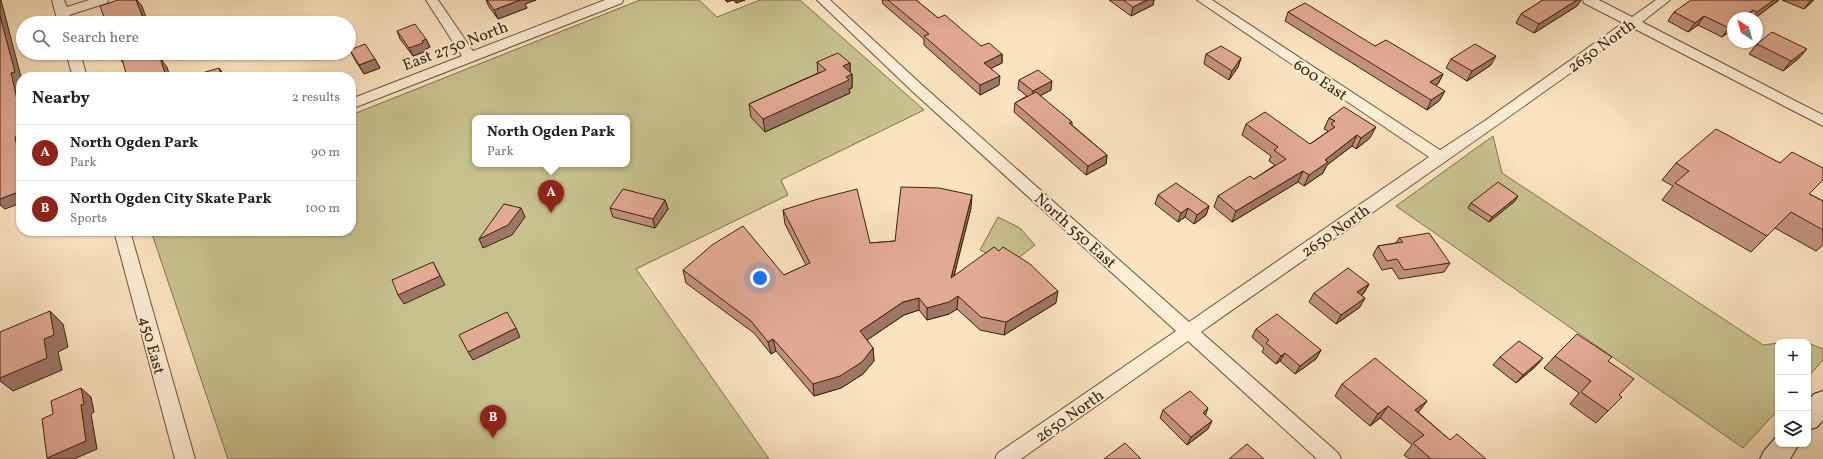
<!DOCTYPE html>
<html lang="en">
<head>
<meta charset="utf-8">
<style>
	:root { --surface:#fff; --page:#f6f6f6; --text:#202124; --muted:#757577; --line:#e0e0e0; --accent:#8f2418 }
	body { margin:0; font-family:Vollkorn,serif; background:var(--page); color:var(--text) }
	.controls { position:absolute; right:12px; bottom:12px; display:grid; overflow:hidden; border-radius:8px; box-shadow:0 1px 3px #0004 }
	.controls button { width:36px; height:36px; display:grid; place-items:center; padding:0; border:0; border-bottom:1px solid var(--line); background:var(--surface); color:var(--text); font:20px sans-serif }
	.compass { position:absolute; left:1727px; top:12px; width:36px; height:36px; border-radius:50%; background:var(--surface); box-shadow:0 1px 3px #0004; rotate:323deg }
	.you { position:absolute; left:760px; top:278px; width:14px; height:14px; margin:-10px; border:3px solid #fff; border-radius:50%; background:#1a73e8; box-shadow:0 0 0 6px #1a73e833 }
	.badge { display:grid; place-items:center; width:26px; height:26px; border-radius:50%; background:var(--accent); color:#fff; font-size:13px; font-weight:700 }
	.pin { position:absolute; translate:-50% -33px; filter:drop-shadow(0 1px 2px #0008) }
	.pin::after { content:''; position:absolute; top:21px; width:14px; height:12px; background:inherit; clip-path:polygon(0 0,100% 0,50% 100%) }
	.popup { position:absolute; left:472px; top:115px; width:158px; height:52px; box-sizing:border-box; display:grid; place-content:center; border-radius:8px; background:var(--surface); filter:drop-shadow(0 1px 3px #0005); font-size:13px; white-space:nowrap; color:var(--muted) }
	.popup b { font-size:15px; color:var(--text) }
	.popup::after { content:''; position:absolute; left:50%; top:100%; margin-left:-8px; border:8px solid transparent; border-top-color:var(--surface) }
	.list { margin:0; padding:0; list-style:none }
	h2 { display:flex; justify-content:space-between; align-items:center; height:52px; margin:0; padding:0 16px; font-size:17px }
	h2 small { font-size:13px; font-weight:400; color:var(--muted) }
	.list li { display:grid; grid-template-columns:26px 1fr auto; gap:12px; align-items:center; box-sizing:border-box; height:56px; padding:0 16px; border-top:1px solid var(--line) }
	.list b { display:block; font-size:15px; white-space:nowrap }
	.list p { margin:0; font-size:13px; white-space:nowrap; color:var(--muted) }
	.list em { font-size:13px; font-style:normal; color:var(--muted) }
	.icon { flex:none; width:22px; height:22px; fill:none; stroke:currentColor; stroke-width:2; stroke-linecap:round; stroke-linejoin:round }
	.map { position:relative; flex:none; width:1823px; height:459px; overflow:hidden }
	.search { position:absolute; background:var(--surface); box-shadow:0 1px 3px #0004; left:16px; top:16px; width:340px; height:44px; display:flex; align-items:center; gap:10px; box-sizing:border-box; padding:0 14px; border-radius:22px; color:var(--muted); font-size:15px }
	.panel { position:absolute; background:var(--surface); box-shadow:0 1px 3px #0004; left:16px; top:72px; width:340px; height:164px; border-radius:16px }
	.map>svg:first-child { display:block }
	.green { fill:#c7c18d; stroke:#82724a; fill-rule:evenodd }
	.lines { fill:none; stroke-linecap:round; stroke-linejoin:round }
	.street-casing { stroke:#6c5336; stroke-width:2 }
	.secondary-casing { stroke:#3c2308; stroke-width:2 }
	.street { fill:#fcedd6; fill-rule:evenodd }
	.secondary { fill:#fcedd6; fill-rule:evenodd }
	.wall { fill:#c2917f; stroke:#3c2308 }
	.shaded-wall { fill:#9e7668; stroke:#3c2308 }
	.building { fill:#e2a994; stroke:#3c2308 }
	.labels { text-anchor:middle; stroke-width:4; stroke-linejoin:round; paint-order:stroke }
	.street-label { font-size:16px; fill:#3c2308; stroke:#fcedd6 }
</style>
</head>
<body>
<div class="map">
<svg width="1823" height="459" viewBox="0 0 1823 459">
	<rect width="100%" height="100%" fill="#fbe3c0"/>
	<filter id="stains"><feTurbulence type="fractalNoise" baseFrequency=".005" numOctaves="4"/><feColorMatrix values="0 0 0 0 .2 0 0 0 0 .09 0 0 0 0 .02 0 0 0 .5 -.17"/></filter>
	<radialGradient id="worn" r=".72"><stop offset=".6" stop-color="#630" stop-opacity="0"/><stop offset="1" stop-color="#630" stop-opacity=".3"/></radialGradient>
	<!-- green -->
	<g class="green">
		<path d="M640,0h59l18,17 43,-17h40l124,110 -143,70 7,15 -152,74 133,190h-541l-77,-228h200v-116zM475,118h152v46h-152z"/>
		<path d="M1493,136l9,37 261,172 15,-2v67l-35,38 -347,-242z"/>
		<path d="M998,217l22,11 15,17 -19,15 -18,-1 -18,-9z"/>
		<path d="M1808,343l15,6v11l-15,17z"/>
	</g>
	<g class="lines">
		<!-- street casing -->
		<g class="street-casing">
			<g id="street">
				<path d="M52,0h12l3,7 22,-7h19l-1,3 -38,12 3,8h-14z"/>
				<path d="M426,0h12l35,51 132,-51h18l-1,3 -271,106v-10l111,-43z"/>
				<path d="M817,0h13l92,85 267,237 240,-165 -232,-157h15l228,150 43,-28 140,-99 -39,-20 -1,-3h16l33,17 24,-17h14l-28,22 181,93v11l-190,-98c-142,103 -288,203 -432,304l137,121 3,6h-24l-129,-118 -167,118h-26l3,-6 178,-122 -264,-240z"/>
				<path d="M66,53h14l7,24h-14z"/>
				<path d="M114,231h16l65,228h-20z"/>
			</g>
		</g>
		<!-- secondary casing -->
		<g class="secondary-casing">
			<g id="secondary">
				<path d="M1823,391v29l-6,7 -9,3v-29l6,-7z"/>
				<path d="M1778,435v9h21l-9,15h-30l4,-8z"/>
			</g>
		</g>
		<!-- street -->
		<use href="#street" class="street"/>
		<!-- secondary -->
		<use href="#secondary" class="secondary"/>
	</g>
	<!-- wall -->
	<g class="wall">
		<path d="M486,0h50l-11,4 2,4 -29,11 -9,-12z"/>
		<path d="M725,0h20l-9,3 -3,-3 -6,2z"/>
		<path d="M882,0h34l22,18 43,28 21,8v9l-11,5 8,17 -19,10 -56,-50v-6l-41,-35z"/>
		<path d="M1109,0h45l-1,5 -22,11z"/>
		<path d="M1543,0h38l-4,6 -43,27 -18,-10 5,-9z"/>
		<path d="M1779,0l-24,18h-22v11l-11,8 -24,-12 -10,7 -20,-11 6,-9z"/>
		<path d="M1782,0h32l-10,9z"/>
		<path d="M1288,12l87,34 68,28 -5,10 -3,1 5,15 -13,10 -142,-89z"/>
		<path d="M397,31l29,8 4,8 -4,2 1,2 -14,5 -13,-17z"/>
		<path d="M1757,44l42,14 -16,13 -34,-17z"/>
		<path d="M350,50l25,9 5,9 -16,6 -9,-14z"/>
		<path d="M1206,54l35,4 -3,9 -9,13 -25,-16z"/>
		<path d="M1451,59l40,6 -24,16 -21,-13z"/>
		<path d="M817,62l33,1v10l2,1v14l-3,1 1,4 -85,39 -14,-15 -2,-13 69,-31z"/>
		<path d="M1019,80l32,10 -11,6 32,26v3l35,30 -1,9 -20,11 -72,-63 1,-9 12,-7 -9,-7z"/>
		<path d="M1329,118l41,20 -14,11 -4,-3 -25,19 -4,8 -19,13 -6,-4 -66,40 -18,-15 4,-11 36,-17 21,-14 -6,-4 2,-5 -29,-21 4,-11 64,20 17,-12 1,-1 -4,-2z"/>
		<path d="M1676,163h104l29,31 14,7v44l-7,6 -41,-23 -24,24 -89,-52 11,-14 -11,-6z"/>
		<path d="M1158,195l51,11 -3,9 -12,9 -9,-7 -7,5 -23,-18z"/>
		<path d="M665,200l3,9 -13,19 -42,-11 -3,-9z"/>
		<path d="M1515,201l-26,21 -21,-14 3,-5z"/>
		<path d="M971,208l-17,68 102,27 -52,32 -24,-5 -23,-21 -8,5 -22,6 -8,-10 -15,5 -37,25 6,8 1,13 -11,13 -22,14 -27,8 -38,-45 -5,3 -17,-21 -68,-50 -3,-13 101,5 22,-10 -21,-41 -2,-14 87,33 25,-2z"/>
		<path d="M1399,238l51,25 -6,9 -45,7 -7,-11 -10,2 -9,-15 5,-9 18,-3z"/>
		<path d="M1369,284l-5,9 -3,2 -1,12 -24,17 -27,-22 5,-9z"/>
		<path d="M1256,329l65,21 -5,9 -21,15 -15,-13 -4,3 -14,-12 2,-4 -12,-11z"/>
		<path d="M1555,356l53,5 11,34 -11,16 -12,12 -26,-19 9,-11 -35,-25z"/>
		<path d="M1500,357l43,1 -8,9 -19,16 -23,-18z"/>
		<path d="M1342,384l85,17 -9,11 32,28 36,19h-77l-5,-4 8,-10 -32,-27 -10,8 -35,-30z"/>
		<path d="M1163,410l42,5 3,14 -21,16 -27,-27z"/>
	</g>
	<!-- shaded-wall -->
	<g class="shaded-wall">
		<path d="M0,0h1l20,77v5h-2l2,9v29l-5,-17 -16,-87z"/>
		<path d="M136,0h1l5,6 6,17h-3z"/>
		<path d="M520,0h16l-11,4 2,4 -29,11 -4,-9z"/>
		<path d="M727,0h6l-6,2z"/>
		<path d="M736,0h9l-9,3z"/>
		<path d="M1147,0h7l-1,5 -22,11 2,-9z"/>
		<path d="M1577,0h4l-4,6 -43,27 5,-9z"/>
		<path d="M1774,0h5l-24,18h-2l4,-6z"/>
		<path d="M1811,0h3l-10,9z"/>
		<path d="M1753,10l-6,8h-5z"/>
		<path d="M1704,16l-6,9 -10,7 7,-9z"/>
		<path d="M1733,24v5l-11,8 7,-9z"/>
		<path d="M426,39l4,8 -4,2 1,2 -14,5 -4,-8 13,-7z"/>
		<path d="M1807,49l-8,9 -16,13 8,-10z"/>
		<path d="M156,53h4l3,9 4,5 3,10h-18l6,-18z"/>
		<path d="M1002,54v9l-18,9v-9z"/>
		<path d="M121,55l4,10 -7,-9z"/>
		<path d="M1496,56l-5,9 -24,16 5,-10z"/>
		<path d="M1241,58l-3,9 -9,13 3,-9z"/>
		<path d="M375,59l5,9 -16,6 -5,-9z"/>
		<path d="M850,63v12l2,-1v14l-3,1 1,4 -85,39 -2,-13 80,-53z"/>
		<path d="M219,68l6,8v1h-3z"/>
		<path d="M1443,74l-5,10 -12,7 4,-9z"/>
		<path d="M1000,76l-1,9 -19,10v-10z"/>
		<path d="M1052,81l-1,9 -19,10 1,-9z"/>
		<path d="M1445,91l-5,9 -13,10 4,-10z"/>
		<path d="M1376,127l-6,11 -14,11 5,-11z"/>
		<path d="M21,135v31l-6,-29z"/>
		<path d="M1357,135l-5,11 -25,19 -4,8 -19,13 5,-11 16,-15z"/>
		<path d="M1107,155l-1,9 -20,11 2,-9z"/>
		<path d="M1303,171l-5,11 -66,40 4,-11z"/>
		<path d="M21,191v12l-16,6 -5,-4v-6z"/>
		<path d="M972,195l-1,13 -21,83 1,-13z"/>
		<path d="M1518,196l-3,5 -26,21 3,-5z"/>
		<path d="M665,200l3,9 -13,19 -2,-9z"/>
		<path d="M1209,206l-3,9 -12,9 3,-9z"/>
		<path d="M521,208l4,9 -13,18 -29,13 -4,-9z"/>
		<path d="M1188,208l-3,9 -7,5 3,-9z"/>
		<path d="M433,262l12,23 -41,19 -6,-9z"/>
		<path d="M1369,284l-5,9 -12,8 5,-9z"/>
		<path d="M1058,291l-2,12 -52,32 2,-13z"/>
		<path d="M958,296l-1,13 -8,5 -22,6v-12z"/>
		<path d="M919,298v12l-15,5 -43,29 -1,-13 43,-29z"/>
		<path d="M1365,298l-5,9 -24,17 5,-9z"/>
		<path d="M50,311l13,13 5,23 -10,5 4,18 -49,21 -13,-10v-15l44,-27z"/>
		<path d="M516,328l4,9 -47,23 -5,-8z"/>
		<path d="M773,339l3,12 -5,3 -3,-12z"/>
		<path d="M873,348l1,13 -11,13 -22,14 -27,8 -1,-12z"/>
		<path d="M1321,350l-5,9 -21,15 5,-8z"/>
		<path d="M1285,353l-5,8 -4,3 5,-8z"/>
		<path d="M1543,358l-8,9 -19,16 7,-8z"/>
		<path d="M81,388l10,9 3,15 -3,2 6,35 -23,10h-25l-2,-1 34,-53z"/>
		<path d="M1427,401l-9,12 -11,9 8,-12z"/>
		<path d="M1388,406l-8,12 -10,8 8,-12z"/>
		<path d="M1208,408l-3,9 -2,-4z"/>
		<path d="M1212,421l-4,8 -21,16 4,-8z"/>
	</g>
	<!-- building -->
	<g class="building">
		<path d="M118,0h18l9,23h-39l-6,-17z"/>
		<path d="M487,0h33l-26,10z"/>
		<path d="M888,0h28l22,18 7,-3 36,31 8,-3 13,11 -18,9 16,13 -20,9 -56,-49 5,-2z"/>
		<path d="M1123,0h24l-14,7z"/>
		<path d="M1543,0h34l-38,24 -18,-10z"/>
		<path d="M1691,0h83l-17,12 -4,-2 -11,8h-9v6l-4,4 -25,-12 -9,7 -21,-11z"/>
		<path d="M1305,3l70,43 11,-6 57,34 -13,8 15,9 -14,9 -143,-88z"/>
		<path d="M0,16l15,56 -4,1 7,30h-2l5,17v15l-6,2 6,29v25l-21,8z"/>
		<path d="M415,24l11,15 -4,2 1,2 -14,5 -12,-17z"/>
		<path d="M1772,32l35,17 -16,12 -34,-17z"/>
		<path d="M365,44l10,15 -16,6 -9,-15z"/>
		<path d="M1475,44l21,12 -24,15 -21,-12z"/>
		<path d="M1221,46l20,12 -9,13 -26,-17z"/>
		<path d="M117,53h39l2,6 2,-1 5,15 -13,4h-25l-6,-22 -3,1z"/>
		<path d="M838,53l12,10 -7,3 9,8 -6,3 3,3 -86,39 -14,-15 77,-34 -9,-8z"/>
		<path d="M219,68l3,9h-22l-1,-3z"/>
		<path d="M1038,70l14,11 -19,10 -14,-11z"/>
		<path d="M1036,92l36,30 -3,1 38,32 -19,11 -73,-63z"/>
		<path d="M1344,107l32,20 -15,11 -4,-3 -32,25 3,2 -19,13 -6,-4 -67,40 -18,-15 32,-20 4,3 32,-20 -12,-9 4,-3 -32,-23 19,-12 45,32 25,-17 -4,-3 4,-3 -6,-3z"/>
		<path d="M1716,129l64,34 12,-11 31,16v12l-14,14 14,7v29l-32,-18 -24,24 -92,-53 14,-12 -13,-8z"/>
		<path d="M1498,182l20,14 -26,21 -21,-14z"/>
		<path d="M1176,183l33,23 -12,9 -9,-7 -7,5 -23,-18z"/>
		<path d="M901,187l38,1 33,7 -21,83 43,-31 5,4 4,-4 27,17 28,27 -52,31 -25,-5 -23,-21 -9,6 -22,6 -8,-10 -16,4 -43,29 13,17 -11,14 -22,14 -27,8 -40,-45 -5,3 -17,-21 -68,-51 29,-25 31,-19 41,49 26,-12 -27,-53 35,-11 39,-10 13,54 25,-2z"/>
		<path d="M623,189l42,11 -12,19 -43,-11z"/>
		<path d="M504,204l17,4 -13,17 -29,14z"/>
		<path d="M1429,233l21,30 -46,7 -7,-11 -10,2 -9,-15 25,-4 -4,-4z"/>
		<path d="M433,262l7,14 -42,19 -6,-15z"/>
		<path d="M1348,268l21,16 -12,8 8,6 -24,17 -27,-22z"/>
		<path d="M50,311l4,24 -10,4 3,19 -47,20v-46z"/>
		<path d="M507,312l9,16 -48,24 -9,-17z"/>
		<path d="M1277,314l44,36 -21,16 -15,-13 -4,3 -15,-13 3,-3 -13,-11z"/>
		<path d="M1577,334l35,23 -4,4 26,18 -15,16 3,2 -14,14 -27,-19 10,-11 -36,-25z"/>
		<path d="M1519,341l24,17 -20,17 -23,-18z"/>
		<path d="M1375,358l52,43 -12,9 35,30 7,-6 29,25h-55l-18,-16 11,-8 -36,-29 -10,8 -36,-30z"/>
		<path d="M81,388l3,16 -3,1 5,36 -39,17 -5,-39 11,-5 -2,-13z"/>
		<path d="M1190,391l18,17 -5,5 9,8 -21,16 -28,-27z"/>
		<path d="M1125,443l16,16h-37z"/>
		<path d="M1247,444l17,15h-35z"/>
	</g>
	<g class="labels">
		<!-- street labels -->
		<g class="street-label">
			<text transform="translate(455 45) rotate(-21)" y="6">East 2750 North</text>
			<text transform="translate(1601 45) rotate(-36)" y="6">2650 North</text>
			<text transform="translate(1321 79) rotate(34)" y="6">600 East</text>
			<text transform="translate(1076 230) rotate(42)" y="6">North 550 East</text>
			<text transform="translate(1335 230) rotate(-35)" y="6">2650 North</text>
			<text transform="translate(153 345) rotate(75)" y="6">450 East</text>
			<text transform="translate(1069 415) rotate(-35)" y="6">2650 North</text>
		</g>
	</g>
	<rect width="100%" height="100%" filter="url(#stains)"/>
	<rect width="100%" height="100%" fill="url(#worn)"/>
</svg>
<div class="controls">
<button>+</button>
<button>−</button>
<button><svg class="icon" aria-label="layers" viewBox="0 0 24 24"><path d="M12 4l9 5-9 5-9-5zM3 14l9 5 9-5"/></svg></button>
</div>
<svg class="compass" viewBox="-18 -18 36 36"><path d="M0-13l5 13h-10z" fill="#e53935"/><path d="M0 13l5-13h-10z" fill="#757577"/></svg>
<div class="you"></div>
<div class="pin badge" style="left:551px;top:213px">A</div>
<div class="popup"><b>North Ogden Park</b>Park</div>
<div class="pin badge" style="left:493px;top:438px">B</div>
<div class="search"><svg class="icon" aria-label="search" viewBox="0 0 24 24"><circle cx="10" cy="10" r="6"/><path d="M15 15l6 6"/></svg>Search here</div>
<section class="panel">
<h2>Nearby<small>2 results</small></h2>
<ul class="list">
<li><span class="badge">A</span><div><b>North Ogden Park</b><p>Park</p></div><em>90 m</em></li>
<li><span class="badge">B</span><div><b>North Ogden City Skate Park</b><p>Sports</p></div><em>100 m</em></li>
</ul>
</section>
</div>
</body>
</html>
